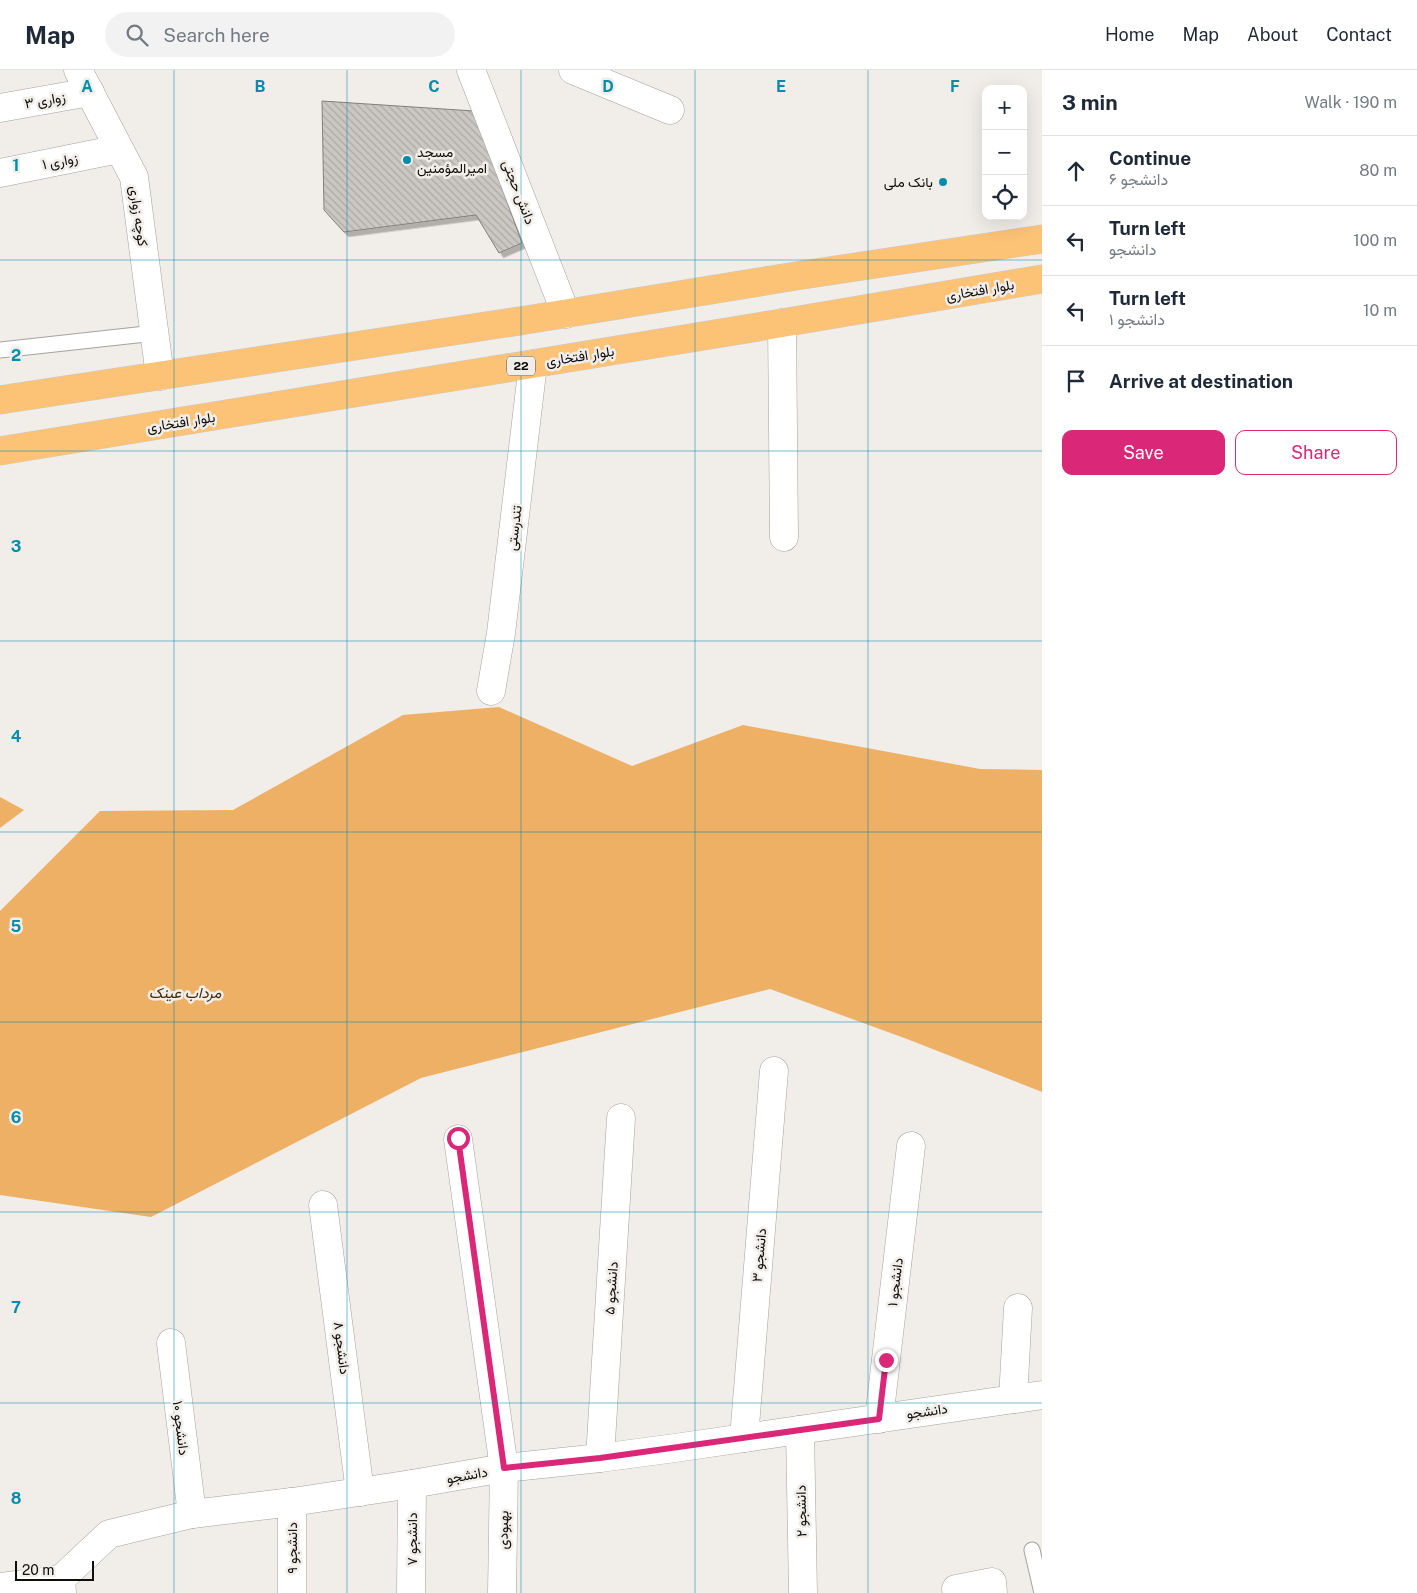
<!DOCTYPE html>
<html lang="en">
<head>
<meta charset="utf-8">
<style>
	:root { --surface:#fff; --page:#f2f2f3; --text:#1f2937; --muted:#747a83; --line:#e0e1e3; --accent:#db2777 }
	body { margin:0; font-family:"Public Sans",Vazirmatn,sans-serif; background:var(--page); color:var(--text) }
	.controls { position:absolute; right:15px; top:15px; display:grid; overflow:hidden; border-radius:10px; box-shadow:0 5px 20px #0002 }
	.controls button { width:45px; height:45px; display:grid; place-items:center; padding:0; border:0; border-bottom:1px solid var(--line); background:var(--surface); color:var(--text); font:25px sans-serif }
	.scale { position:absolute; left:15px; bottom:12px; width:79px; box-sizing:border-box; padding-left:5px; border:2px solid #100e0d; border-top:0; font-size:14px; line-height:18px; white-space:nowrap; color:#100e0d; -webkit-text-stroke:4px #f1ede9; paint-order:stroke }
	.stop { position:absolute; width:15px; height:15px; margin:-11px; border:4px solid #db2777; border-radius:50%; background:#fff }
	.stop.end { background:#db2777; border-color:#fff; box-shadow:0 1px 5px #0008 }
	.list { margin:0; padding:0; list-style:none }
	h2 { display:flex; justify-content:space-between; align-items:center; height:65px; margin:0; padding:0 20px; font-size:21px }
	h2 small { font-size:16px; font-weight:400; color:var(--muted) }
	.list li { display:grid; grid-template-columns:32px 1fr auto; gap:15px; align-items:center; box-sizing:border-box; height:70px; padding:0 20px; border-top:1px solid var(--line) }
	.list b { display:block; font-size:19px; white-space:nowrap }
	.list p { margin:0; font-size:16px; white-space:nowrap; color:var(--muted) }
	.list em { font-size:16px; font-style:normal; color:var(--muted) }
	.actions { display:flex; gap:10px; padding:15px 20px }
	.actions a { flex:1; padding:11px 0; border:1px solid var(--accent); border-radius:10px; text-align:center; font-size:18px; color:var(--accent) }
	.actions .main { background:var(--accent); color:#fff }
	.icon { flex:none; width:28px; height:28px; fill:none; stroke:currentColor; stroke-width:2; stroke-linecap:round; stroke-linejoin:round }
	.map { position:relative; flex:none; width:1042px; height:1523px; overflow:hidden }
	header { display:flex; align-items:center; gap:30px; box-sizing:border-box; height:70px; padding:0 25px; background:var(--surface); border-bottom:1px solid var(--line) }
	header strong { font-size:24px }
	nav { display:flex; gap:28px; margin-inline-start:auto; font-size:18px }
	.search { width:350px; height:45px; background:var(--page); display:flex; align-items:center; gap:12px; box-sizing:border-box; padding:0 18px; border-radius:28px; color:var(--muted); font-size:19px }
	main { display:flex }
	aside { flex:1; background:var(--surface) }
	.map>svg:first-child { display:block }
	.water { fill:#eeb065 }
	.building { fill:url(#building-back-hatch); stroke:#827f7b; filter:url(#shadow) }
	.lines { fill:none; stroke-linecap:round; stroke-linejoin:round }
	.service-casing { stroke:#a6a29e; stroke-width:17 }
	.minor-casing { stroke:#a6a29e; stroke-width:29 }
	.tertiary-casing { stroke:#a6a29e; stroke-width:29 }
	.trunk-casing { stroke:#cacaca; stroke-width:29 }
	.service { stroke:#fff; stroke-width:15 }
	.minor { stroke:#fff; stroke-width:28 }
	.tertiary { stroke:#fff; stroke-width:28 }
	.trunk { stroke:#fcc276; stroke-width:28 }
	.route { stroke:#db2777; stroke-width:6 }
	.grid { fill:none; stroke:#048dab; stroke-width:1; stroke-opacity:0.55 }
	.poi-dot { fill:#048dab; stroke:#f1ede9; stroke-width:2 }
	.labels { text-anchor:middle; stroke-width:5; stroke-linejoin:round; paint-order:stroke }
	.shield { fill:#f1ede9; stroke:#54514f; stroke-width:1 }
	.shield-label { font-size:12px; font-weight:bold; fill:#100e0d }
	.street-label { font-size:14px; fill:#100e0d; stroke:#f1ede9 }
	.poi-label { font-size:14px; fill:#100e0d; stroke:#f1ede9; text-anchor:start }
	.water-label { font-size:15px; font-style:italic; fill:#452c0b; stroke:#f1ede9 }
	.grid-label { font-size:16px; text-anchor:middle; font-weight:bold; fill:#048dab; stroke:#f1ede9; stroke-width:5; stroke-linejoin:round; paint-order:stroke }
</style>
</head>
<body>
<header>
<strong>Map</strong>
<div class="search"><svg class="icon" aria-label="search" viewBox="0 0 24 24"><circle cx="10" cy="10" r="6"/><path d="M15 15l6 6"/></svg>Search here</div>
<nav><a>Home</a><a>Map</a><a>About</a><a>Contact</a></nav>
</header>
<main>
<div class="map">
<svg width="1042" height="1523" viewBox="0 0 1042 1523">
	<defs>
		<pattern id="building-back-hatch" width="6" height="6" patternUnits="userSpaceOnUse" patternTransform="scale(1.25)"><rect width="6" height="6" fill="#cbc7c3"/><path d="M-1 5l2 2M0 0l6 6M5-1l2 2" fill="none" stroke="#adaaa6"/></pattern>
		<filter id="shadow"><feDropShadow dx="4.5" dy="4.5" stdDeviation="0" flood-color="#0004"/></filter>
	</defs>
	<rect width="100%" height="100%" fill="#f1ede9"/>
	<!-- water -->
	<g class="water">
		<path d="M499,637l133,59 111,-41 237,44 62,1v322l-135,-53 -137,-50 -349,89 -270,139 -151,-22v-284l100,-100 133,-1 170,-95z"/>
		<path d="M0,727l24,13 -24,18z"/>
	</g>
	<!-- building -->
	<path class="building" d="M322,31l152,10 48,132 -23,10 -23,-38 -132,17 -20,-22z"/>
	<g class="lines">
		<!-- service casing -->
		<g class="service-casing">
			<g id="service">
				<path d="M0,280l155,-17"/>
				<path d="M1032,1480l10,43"/>
			</g>
		</g>
		<!-- minor casing -->
		<g class="minor-casing">
			<g id="minor">
				<path d="M78,0l56,107 26,199"/>
				<path d="M573,0l97,40"/>
				<path d="M0,38l90,-16"/>
				<path d="M0,103l119,-24"/>
				<path d="M782,253l2,214"/>
				<path d="M491,621l10,-58 32,-269"/>
				<path d="M458,1069l46,329"/>
				<path d="M323,1135l37,287"/>
				<path d="M171,1273l21,171"/>
				<path d="M1013,1329l5,-91"/>
				<path d="M879,1349l32,-273"/>
				<path d="M800,1360l3,163"/>
				<path d="M744,1368l30,-367"/>
				<path d="M600,1388l21,-340"/>
				<path d="M0,1517l61,-8"/>
				<path d="M956,1519l36,-7 1,11"/>
				<path d="M292,1523v-91"/>
				<path d="M411,1523l1,-109"/>
			</g>
		</g>
		<!-- tertiary casing -->
		<g class="tertiary-casing">
			<g id="tertiary">
				<path d="M471,0l95,244"/>
				<path d="M62,1523l-1,-14 48,-45 83,-20 100,-12 120,-18 92,-16 96,-10 75,-10 367,-53"/>
				<path d="M502,1523l2,-125"/>
			</g>
		</g>
		<!-- trunk casing -->
		<g class="trunk-casing">
			<g id="trunk">
				<path d="M0,330l526,-80 270,-44 246,-37"/>
				<path d="M0,381l782,-128 260,-44"/>
			</g>
		</g>
		<!-- service -->
		<use href="#service" class="service"/>
		<!-- minor -->
		<use href="#minor" class="minor"/>
		<!-- tertiary -->
		<use href="#tertiary" class="tertiary"/>
		<!-- trunk -->
		<use href="#trunk" class="trunk"/>
	</g>
	<g class="lines">
		<!-- route -->
		<path class="route" d="M458,1068l46,330 96,-10 279,-39 7,-59"/>
	</g>
	<!-- grid -->
	<path class="grid" d="M174,0v1523M347,0v1523M521,0v1523M695,0v1523M868,0v1523M0,190h1042M0,381h1042M0,571h1042M0,762h1042M0,952h1042M0,1142h1042M0,1333h1042"/>
	<!-- markers -->
	<g class="poi-dot">
		<circle cx="407" cy="90" r="5"/>
		<circle cx="943" cy="112" r="5"/>
	</g>
	<g class="labels">
		<!-- shield labels -->
		<rect class="shield" x="507" y="286.5" width="28" height="19" rx="4"/>
		<g class="shield-label">
			<text x="521" y="300">22</text>
		</g>
		<!-- street labels -->
		<g class="street-label">
			<text transform="translate(45 30) rotate(-10)" y="5">زواری ۳</text>
			<text transform="translate(60 91) rotate(-11)" y="5">زواری ۱</text>
			<text transform="translate(519 122) rotate(69)" y="5">دانش حجتی</text>
			<text transform="translate(139 146) rotate(82)" y="5">کوچه زواری</text>
			<text transform="translate(980 220) rotate(-10)" y="5">بلوار افتخاری</text>
			<text transform="translate(580 286) rotate(-9)" y="5">بلوار افتخاری</text>
			<text transform="translate(181 352) rotate(-9)" y="5">بلوار افتخاری</text>
			<text transform="translate(514 458) rotate(-83)" y="5">تندرستی</text>
			<text transform="translate(759 1185) rotate(-85)" y="5">دانشجو ۳</text>
			<text transform="translate(895 1212) rotate(-83)" y="5">دانشجو ۱</text>
			<text transform="translate(611 1218) rotate(-86)" y="5">دانشجو ۵</text>
			<text transform="translate(342 1278) rotate(83)" y="5">دانشجو ۸</text>
			<text transform="translate(927 1341) rotate(-8)" y="5">دانشجو</text>
			<text transform="translate(181 1358) rotate(83)" y="5">دانشجو ۱۰</text>
			<text transform="translate(467 1405) rotate(-10)" y="5">دانشجو</text>
			<text transform="translate(801 1441) rotate(-91)" y="5">دانشجو ۲</text>
			<text transform="translate(503 1460) rotate(-89)" y="5">بهبودی</text>
			<text transform="translate(412 1469) rotate(-90)" y="5">دانشجو ۷</text>
			<text transform="translate(292 1478) rotate(-90)" y="5">دانشجو ۹</text>
		</g>
		<!-- poi labels -->
		<g class="poi-label">
			<text x="417" y="87">مسجد<tspan x="417" dy="16">امیرالمؤمنین</tspan></text>
			<text x="933" y="117" text-anchor="end">بانک ملی</text>
		</g>
		<!-- water labels -->
		<g class="water-label">
			<text x="185" y="928">مرداب عینک</text>
		</g>
	</g>
	<g class="grid-label">
		<text x="87" y="22">A</text>
		<text x="260" y="22">B</text>
		<text x="434" y="22">C</text>
		<text x="608" y="22">D</text>
		<text x="781" y="22">E</text>
		<text x="955" y="22">F</text>
		<text x="16" y="101">1</text>
		<text x="16" y="291">2</text>
		<text x="16" y="482">3</text>
		<text x="16" y="672">4</text>
		<text x="16" y="862">5</text>
		<text x="16" y="1053">6</text>
		<text x="16" y="1243">7</text>
		<text x="16" y="1434">8</text>
	</g>
</svg>
<div class="controls">
<button>+</button>
<button>−</button>
<button><svg class="icon" aria-label="locate" viewBox="0 0 24 24"><circle cx="12" cy="12" r="6"/><path d="M12 2v4M12 18v4M2 12h4M18 12h4"/></svg></button>
</div>
<div class="scale">20 m</div>
<div class="stop" style="left:458px;top:1068px"></div>
<div class="stop end" style="left:886px;top:1290px"></div>
</div>
<aside>
<h2>3 min<small>Walk · 190 m</small></h2>
<ul class="list">
<li><svg class="icon" aria-label="ahead" viewBox="0 0 24 24"><path d="M12 20V5M6 11l6-6 6 6"/></svg><div><b>Continue</b><p>دانشجو ۶</p></div><em>80 m</em></li>
<li><svg class="icon" aria-label="left" viewBox="0 0 24 24"><path d="M17 20v-9H6M10 6l-5 5 5 5"/></svg><div><b>Turn left</b><p>دانشجو</p></div><em>100 m</em></li>
<li><svg class="icon" aria-label="left" viewBox="0 0 24 24"><path d="M17 20v-9H6M10 6l-5 5 5 5"/></svg><div><b>Turn left</b><p>دانشجو ۱</p></div><em>10 m</em></li>
<li><svg class="icon" aria-label="arrive" viewBox="0 0 24 24"><path d="M6 21V4h12l-3 4 3 4H6"/></svg><div><b>Arrive at destination</b></div></li>
</ul>
<div class="actions"><a class="main">Save</a><a>Share</a></div>
</aside>
</main>
</body>
</html>
